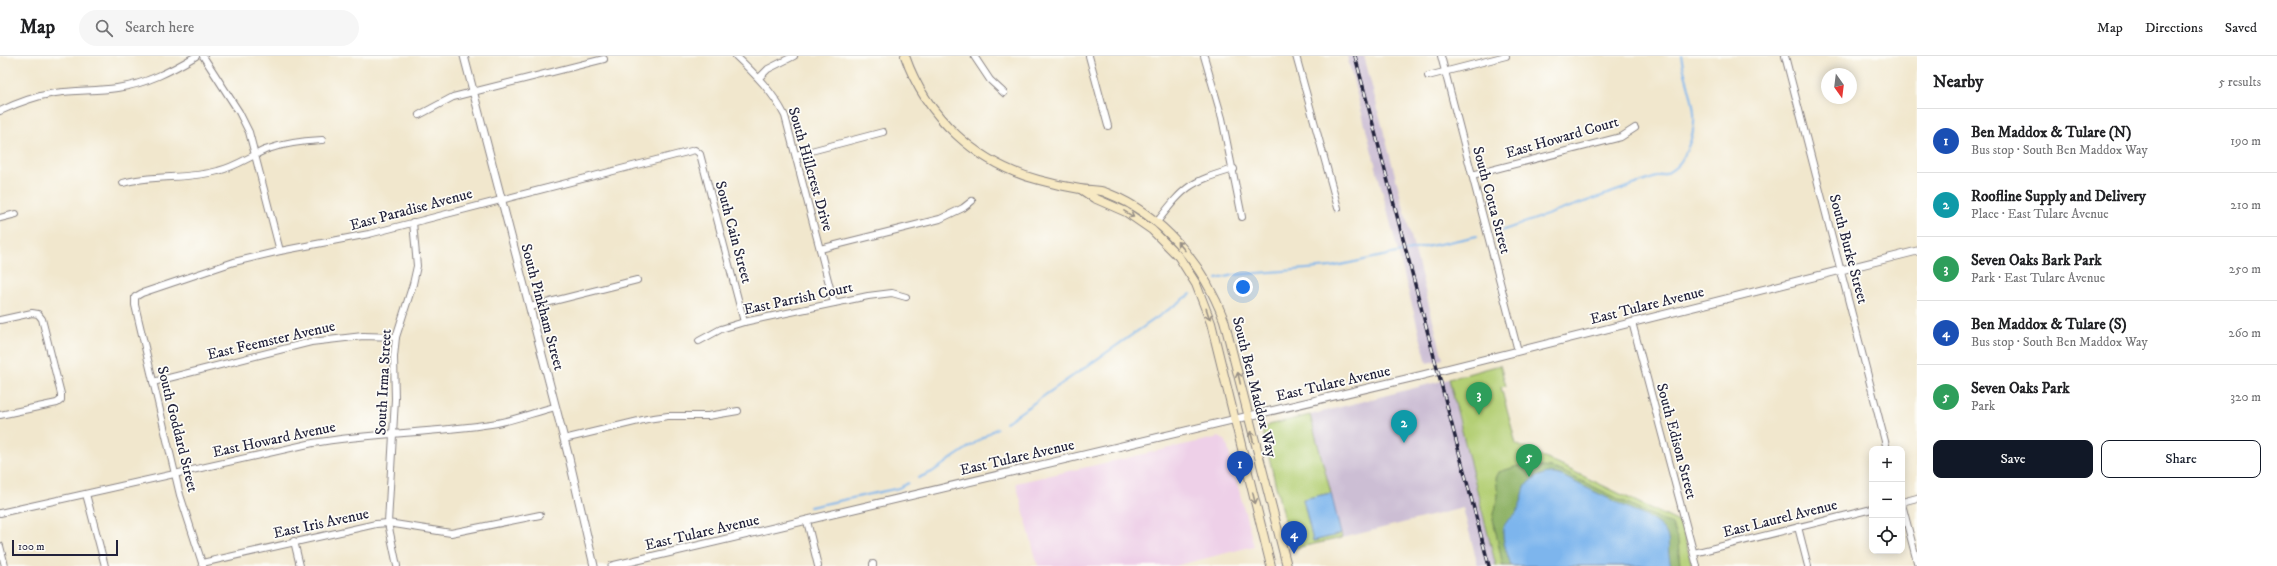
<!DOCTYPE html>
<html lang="en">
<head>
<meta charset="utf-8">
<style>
	:root { --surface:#fff; --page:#f6f6f6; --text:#202124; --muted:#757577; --line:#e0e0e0; --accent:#111827 }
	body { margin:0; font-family:"IM FELL DW Pica",serif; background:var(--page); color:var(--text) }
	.controls { position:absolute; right:12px; bottom:12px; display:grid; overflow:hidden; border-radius:8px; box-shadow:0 2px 10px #0003 }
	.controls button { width:36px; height:36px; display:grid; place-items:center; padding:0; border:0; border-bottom:1px solid var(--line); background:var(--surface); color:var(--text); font:20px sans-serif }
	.compass { position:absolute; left:1821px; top:12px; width:36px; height:36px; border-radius:50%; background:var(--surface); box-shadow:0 2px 10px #0003; rotate:166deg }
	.scale { position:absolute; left:12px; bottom:10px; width:106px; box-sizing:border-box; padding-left:4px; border:2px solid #22223b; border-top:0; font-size:11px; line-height:14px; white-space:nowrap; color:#22223b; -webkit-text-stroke:3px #fdfcf7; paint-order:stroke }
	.you { position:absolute; left:1243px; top:231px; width:14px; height:14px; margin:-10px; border:3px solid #fff; border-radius:50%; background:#1a73e8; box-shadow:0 0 0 6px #1a73e833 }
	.badge { display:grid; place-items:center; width:26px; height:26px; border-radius:50%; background:var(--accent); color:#fff; font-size:13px; font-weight:700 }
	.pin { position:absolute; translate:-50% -33px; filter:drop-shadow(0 1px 2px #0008) }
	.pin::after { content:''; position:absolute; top:21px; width:14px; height:12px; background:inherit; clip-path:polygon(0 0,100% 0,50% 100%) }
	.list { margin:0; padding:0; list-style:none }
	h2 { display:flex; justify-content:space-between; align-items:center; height:52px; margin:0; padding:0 16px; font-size:17px }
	h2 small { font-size:13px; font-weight:400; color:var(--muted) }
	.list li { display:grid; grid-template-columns:26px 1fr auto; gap:12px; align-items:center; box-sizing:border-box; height:64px; padding:0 16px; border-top:1px solid var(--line) }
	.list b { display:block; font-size:15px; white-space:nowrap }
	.list p { margin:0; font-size:13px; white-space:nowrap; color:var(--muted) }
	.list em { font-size:13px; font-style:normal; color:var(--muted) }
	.actions { display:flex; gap:8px; padding:12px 16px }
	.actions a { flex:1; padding:9px 0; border:1px solid var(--accent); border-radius:8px; text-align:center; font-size:14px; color:var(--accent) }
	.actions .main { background:var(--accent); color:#fff }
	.icon { flex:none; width:22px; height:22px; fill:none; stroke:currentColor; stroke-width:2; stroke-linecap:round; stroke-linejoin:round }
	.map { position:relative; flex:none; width:1917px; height:510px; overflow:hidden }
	header { display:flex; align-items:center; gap:24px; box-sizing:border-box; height:56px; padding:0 20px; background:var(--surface); border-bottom:1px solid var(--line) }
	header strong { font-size:19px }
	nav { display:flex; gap:22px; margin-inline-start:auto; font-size:14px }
	.search { width:280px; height:36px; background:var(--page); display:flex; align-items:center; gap:10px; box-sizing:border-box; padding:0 14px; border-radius:22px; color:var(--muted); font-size:15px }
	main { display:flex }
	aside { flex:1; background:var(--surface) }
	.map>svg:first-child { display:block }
	.built { fill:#eed0e8 }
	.industrial { fill:#ccbed4 }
	.green { fill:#b4cf75; stroke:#6b7858 }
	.forest { fill:#8fb266; stroke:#586a50 }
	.water { fill:#7db5ed; stroke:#506c94 }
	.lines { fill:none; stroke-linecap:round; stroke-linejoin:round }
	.stream { stroke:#7db5ed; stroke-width:2 }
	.minor-casing { stroke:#8a8484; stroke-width:8 }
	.tertiary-casing { stroke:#8a8484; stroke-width:9 }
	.secondary-casing { stroke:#8a8484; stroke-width:10 }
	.minor { stroke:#fff; stroke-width:6 }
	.tertiary { stroke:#fff; stroke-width:7 }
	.secondary { stroke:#f7e9c3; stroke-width:8 }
	.rail-casing { stroke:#22223b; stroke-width:3.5 }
	.rail { stroke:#fdfcf7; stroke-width:2; stroke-dasharray:6; stroke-linecap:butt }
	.oneway { stroke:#978f86 }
	.labels { text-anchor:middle; stroke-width:3.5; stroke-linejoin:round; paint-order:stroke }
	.street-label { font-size:15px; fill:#22223b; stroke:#fdfcf7 }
</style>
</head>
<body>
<header>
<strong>Map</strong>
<div class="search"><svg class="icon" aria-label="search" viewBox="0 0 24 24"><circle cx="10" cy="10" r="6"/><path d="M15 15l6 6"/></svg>Search here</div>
<nav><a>Map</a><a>Directions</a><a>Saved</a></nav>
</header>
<main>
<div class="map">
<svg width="1917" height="510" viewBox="0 0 1917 510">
	<rect width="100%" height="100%" fill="#fdfcf7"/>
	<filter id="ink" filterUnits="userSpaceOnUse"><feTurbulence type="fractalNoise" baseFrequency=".025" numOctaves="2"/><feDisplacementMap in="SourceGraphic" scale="8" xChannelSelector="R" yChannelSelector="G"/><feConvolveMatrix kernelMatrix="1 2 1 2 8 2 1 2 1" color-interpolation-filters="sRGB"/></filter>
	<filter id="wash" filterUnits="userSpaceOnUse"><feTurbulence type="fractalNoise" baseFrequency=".012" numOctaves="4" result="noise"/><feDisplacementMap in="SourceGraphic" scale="16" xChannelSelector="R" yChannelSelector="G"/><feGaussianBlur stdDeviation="0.9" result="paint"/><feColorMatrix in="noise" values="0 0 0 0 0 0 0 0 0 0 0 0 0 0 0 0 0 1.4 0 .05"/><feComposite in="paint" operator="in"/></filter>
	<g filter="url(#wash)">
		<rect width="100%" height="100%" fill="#f1e7cd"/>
		<!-- built -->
		<path class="built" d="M1219,381l7,4 28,105 -79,20h-137l-22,-83z"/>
		<!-- industrial -->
		<g class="industrial">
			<path d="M1347,0h17l79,303 -16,4z"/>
			<path d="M1449,323l18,73 29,114h-18l-15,-58 -121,30 -32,-123z"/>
		</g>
		<!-- green -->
		<g class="green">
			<path d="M1500,309l6,21 -5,1 15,57 165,79 11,43h-196l-47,-187z"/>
			<path d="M1310,359l21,78 -28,6 10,42 28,-7 1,4 -51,11 -28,-117 5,-7z"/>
		</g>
		<!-- forest -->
		<path class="forest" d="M1521,409l31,3 9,3 111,54 6,16 2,25h-177l-10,-47 5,-23 -2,-18 3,-6z"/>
		<!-- water -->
		<g class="water">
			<path d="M1548,417l12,2 89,43c28,18 15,21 22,48h-160c-3,-11 -8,-22 -8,-33 -1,-11 8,-13 13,-20 13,-23 0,-30 32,-40z"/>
			<path d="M1331,437l10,41 -28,7 -10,-42z"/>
		</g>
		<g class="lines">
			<!-- stream -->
			<g class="stream">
				<path d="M1498,176l167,-58c13,-6 18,-14 23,-27 15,-35 -1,-56 -7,-91"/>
				<path d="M1217,223l17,-4 97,-8 146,-31"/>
				<path d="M1005,367l186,-129"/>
				<path d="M918,422l14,-6 65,-44"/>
				<path d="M810,451l89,-19 9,-5"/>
			</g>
		</g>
	</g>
	<g filter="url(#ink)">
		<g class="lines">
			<!-- minor casing -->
			<g class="minor-casing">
				<g id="minor">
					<path d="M203,0l36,56 10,20 31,119"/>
					<path d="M736,0c19,18 37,36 49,60l49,187"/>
					<path d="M974,0l16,24 14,13"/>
					<path d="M1089,0l19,70"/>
					<path d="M1204,0l18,62 20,99"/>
					<path d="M1296,0l42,152"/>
					<path d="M1441,0l77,295"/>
					<path d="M1785,0l102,393"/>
					<path d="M1428,20l78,-20"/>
					<path d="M759,22l9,-9 26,-13"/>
					<path d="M0,55c17,-8 36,-15 55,-18 21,-3 42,-2 62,-5 29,-4 54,-17 79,-32"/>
					<path d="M419,59l34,-18 151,-38"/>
					<path d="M796,99l87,-23"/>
					<path d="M1472,119l149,-38 14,-9"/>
					<path d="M123,127c31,-9 63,-3 95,-12 17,-4 31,-14 47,-21 19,-7 37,-9 57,-10"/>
					<path d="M0,162l16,-4"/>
					<path d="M1157,166c28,-36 32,-40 77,-53"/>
					<path d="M820,193l120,-30 23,-11 9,-7"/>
					<path d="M530,251l107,-27"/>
					<path d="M0,264l32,-7 6,1 4,5 19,75v6l-4,3 -57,12"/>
					<path d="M1632,266l65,244"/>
					<path d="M699,285l22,-12 23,-7 124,-26 24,-3 14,4"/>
					<path d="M153,326l158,-40 52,-6 33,1"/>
					<path d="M564,383l83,-20 21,-3h40l30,-5"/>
					<path d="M86,438l19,72"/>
					<path d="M1902,446l15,-4"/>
					<path d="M1902,448l15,58"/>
					<path d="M0,457l313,-70c59,-10 119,-10 178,-19 22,-3 43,-12 64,-17"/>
					<path d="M807,465l11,45"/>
					<path d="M1798,471l10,39"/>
					<path d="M294,485l6,25"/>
					<path d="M0,490l5,20"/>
					<path d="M1694,497l178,-44"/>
					<path d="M202,507l174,-39 12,-1 63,10 89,-18"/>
					<path d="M873,508v2"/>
					<path d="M203,510l-23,-71 -45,-190v-8l7,-4 92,-31 46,-11 89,-17 326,-84 5,4 44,168"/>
					<path d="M397,510l-9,-43 7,-124 -1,-42 2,-20 17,-53 4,-18 -4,-44"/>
				</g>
			</g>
			<!-- tertiary casing -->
			<g class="tertiary-casing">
				<g id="tertiary">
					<path d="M464,0l105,402 25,108"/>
					<path d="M612,510l807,-190 498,-125"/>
				</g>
			</g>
			<!-- secondary casing -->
			<g class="secondary-casing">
				<g id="secondary">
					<path d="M905,0c21,61 72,108 134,124 14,4 28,7 41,9 10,2 18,0 27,4 56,22 96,71 117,127l63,246"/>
					<path d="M1082,134l12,8 32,14 26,18 27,27 17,27 15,39 60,243"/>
				</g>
			</g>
			<!-- minor -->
			<use href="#minor" class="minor"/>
			<!-- tertiary -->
			<use href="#tertiary" class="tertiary"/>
			<!-- secondary -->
			<use href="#secondary" class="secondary"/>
			<!-- rail casing -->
			<g class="rail-casing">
				<path id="rail" d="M1355,0l134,510"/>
			</g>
			<!-- rail -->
			<use href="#rail" class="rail"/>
		</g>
		<!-- one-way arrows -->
		<defs><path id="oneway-shaft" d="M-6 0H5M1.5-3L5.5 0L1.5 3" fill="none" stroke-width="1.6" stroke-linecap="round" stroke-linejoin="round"/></defs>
		<g class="oneway">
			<use href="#oneway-shaft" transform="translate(1129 158) rotate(31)"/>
			<use href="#oneway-shaft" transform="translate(1181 190) rotate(-131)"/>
			<use href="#oneway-shaft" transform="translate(1208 258) rotate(72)"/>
			<use href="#oneway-shaft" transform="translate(1239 322) rotate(-103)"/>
			<use href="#oneway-shaft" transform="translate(1252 381) rotate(-105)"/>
			<use href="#oneway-shaft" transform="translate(1254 442) rotate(76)"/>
		</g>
	</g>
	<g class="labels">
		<!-- street labels -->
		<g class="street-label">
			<text transform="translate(1562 81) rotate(-16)" y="5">East Howard Court</text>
			<text transform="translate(811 113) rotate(74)" y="5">South Hillcrest Drive</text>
			<text transform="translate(1492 144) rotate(75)" y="5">South Cotta Street</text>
			<text transform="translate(411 153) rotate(-15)" y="5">East Paradise Avenue</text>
			<text transform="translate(734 176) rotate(75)" y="5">South Cain Street</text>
			<text transform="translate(1849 193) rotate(75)" y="5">South Burke Street</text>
			<text transform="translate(798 242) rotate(-12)" y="5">East Parrish Court</text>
			<text transform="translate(1647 249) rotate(-14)" y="5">East Tulare Avenue</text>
			<text transform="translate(543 251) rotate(75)" y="5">South Pinkham Street</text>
			<text transform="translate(271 284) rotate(-13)" y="5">East Feemster Avenue</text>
			<text transform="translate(383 326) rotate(-87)" y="5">South Irma Street</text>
			<text transform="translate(1333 327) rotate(-13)" y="5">East Tulare Avenue</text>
			<text transform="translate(1255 331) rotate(76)" y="5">South Ben Maddox Way</text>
			<text transform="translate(178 373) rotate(76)" y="5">South Goddard Street</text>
			<text transform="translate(274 383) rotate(-12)" y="5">East Howard Avenue</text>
			<text transform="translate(1677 385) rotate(75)" y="5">South Edison Street</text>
			<text transform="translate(1017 401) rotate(-13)" y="5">East Tulare Avenue</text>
			<text transform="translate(1780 462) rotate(-14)" y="5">East Laurel Avenue</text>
			<text transform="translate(321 467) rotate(-12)" y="5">East Iris Avenue</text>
			<text transform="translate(702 476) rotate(-13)" y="5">East Tulare Avenue</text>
		</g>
	</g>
</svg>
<div class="controls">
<button>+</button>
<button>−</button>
<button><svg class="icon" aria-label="locate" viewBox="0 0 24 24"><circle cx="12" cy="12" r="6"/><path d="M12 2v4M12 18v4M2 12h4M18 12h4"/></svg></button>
</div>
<svg class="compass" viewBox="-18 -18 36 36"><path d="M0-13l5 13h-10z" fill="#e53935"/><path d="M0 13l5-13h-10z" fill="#757577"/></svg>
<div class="scale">100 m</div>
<div class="you"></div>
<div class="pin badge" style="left:1240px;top:428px;background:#1a4fb4">1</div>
<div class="pin badge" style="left:1404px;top:387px;background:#0f9aa8">2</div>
<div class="pin badge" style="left:1479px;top:359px;background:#2e9e5b">3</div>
<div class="pin badge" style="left:1294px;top:498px;background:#1a4fb4">4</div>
<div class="pin badge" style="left:1529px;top:421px;background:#2e9e5b">5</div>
</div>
<aside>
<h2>Nearby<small>5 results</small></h2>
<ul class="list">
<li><span class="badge" style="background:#1a4fb4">1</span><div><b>Ben Maddox &amp; Tulare (N)</b><p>Bus stop · South Ben Maddox Way</p></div><em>190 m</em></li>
<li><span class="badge" style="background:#0f9aa8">2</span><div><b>Roofline Supply and Delivery</b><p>Place · East Tulare Avenue</p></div><em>210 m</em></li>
<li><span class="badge" style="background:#2e9e5b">3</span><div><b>Seven Oaks Bark Park</b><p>Park · East Tulare Avenue</p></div><em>250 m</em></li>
<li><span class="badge" style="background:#1a4fb4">4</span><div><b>Ben Maddox &amp; Tulare (S)</b><p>Bus stop · South Ben Maddox Way</p></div><em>260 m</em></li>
<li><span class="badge" style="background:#2e9e5b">5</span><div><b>Seven Oaks Park</b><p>Park</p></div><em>320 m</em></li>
</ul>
<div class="actions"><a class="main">Save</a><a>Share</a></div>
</aside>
</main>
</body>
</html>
